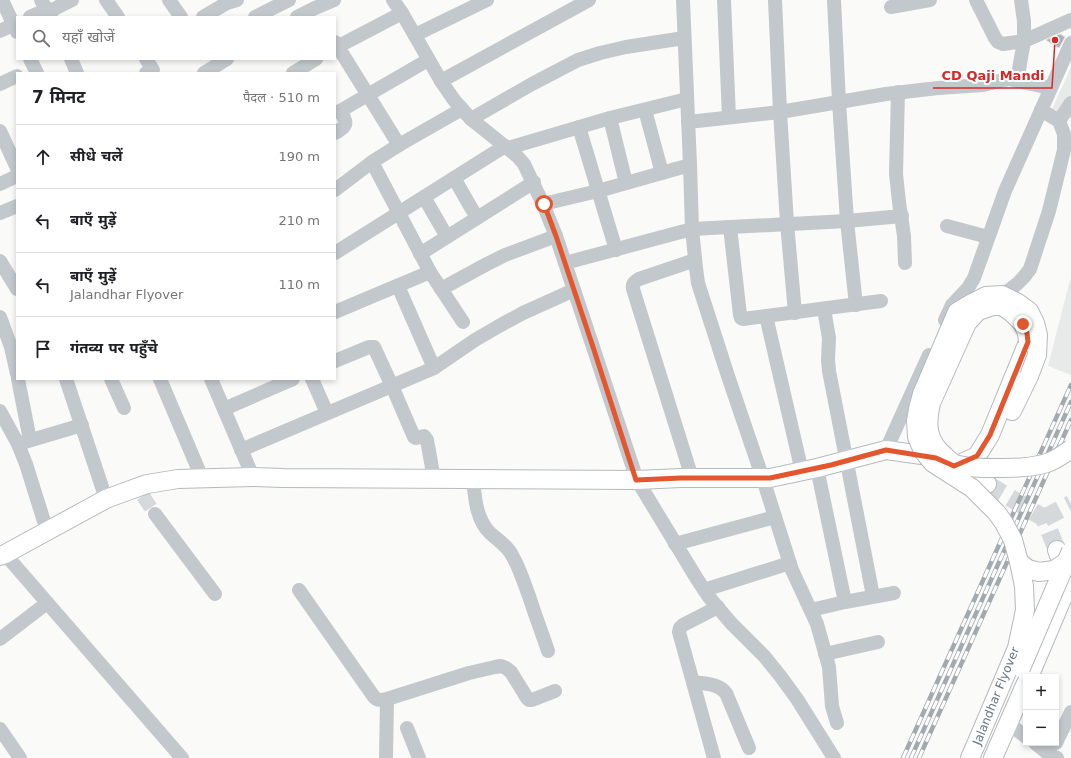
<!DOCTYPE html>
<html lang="hi">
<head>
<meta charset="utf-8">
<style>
	:root { --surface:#fff; --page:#f6f6f6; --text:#202124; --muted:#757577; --line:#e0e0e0 }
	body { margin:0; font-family:"DejaVu Sans","Noto Sans Devanagari",sans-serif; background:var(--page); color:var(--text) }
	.controls { position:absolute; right:12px; bottom:12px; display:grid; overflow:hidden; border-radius:0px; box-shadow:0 2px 6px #0003 }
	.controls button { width:36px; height:36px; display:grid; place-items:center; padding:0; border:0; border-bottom:1px solid var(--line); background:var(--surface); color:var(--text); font:20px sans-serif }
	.stop { position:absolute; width:12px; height:12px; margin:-9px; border:3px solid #e4572e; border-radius:50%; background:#fff }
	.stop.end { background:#e4572e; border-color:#fff; box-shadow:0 1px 4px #0008 }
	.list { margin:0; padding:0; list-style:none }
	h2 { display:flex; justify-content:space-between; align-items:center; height:52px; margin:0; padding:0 16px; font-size:17px }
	h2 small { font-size:13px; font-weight:400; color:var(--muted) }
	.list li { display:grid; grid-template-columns:26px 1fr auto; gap:12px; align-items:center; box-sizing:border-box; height:64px; padding:0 16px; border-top:1px solid var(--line) }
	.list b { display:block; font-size:15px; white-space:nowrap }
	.list p { margin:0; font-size:13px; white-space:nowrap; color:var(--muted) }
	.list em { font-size:13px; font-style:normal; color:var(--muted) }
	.icon { flex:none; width:22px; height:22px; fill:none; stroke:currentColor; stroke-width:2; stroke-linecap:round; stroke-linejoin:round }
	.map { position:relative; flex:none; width:1071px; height:758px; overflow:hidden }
	.search { position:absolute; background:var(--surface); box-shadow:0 2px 6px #0003; left:16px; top:16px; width:320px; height:44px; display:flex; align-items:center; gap:10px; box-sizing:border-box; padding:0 14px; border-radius:0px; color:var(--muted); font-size:15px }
	.panel { position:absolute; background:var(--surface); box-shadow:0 2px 6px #0003; left:16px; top:72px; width:320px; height:308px; border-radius:0px }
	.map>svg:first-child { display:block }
	.built { fill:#e8e9e9 }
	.building { fill:#aab3b9; stroke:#dcdcda }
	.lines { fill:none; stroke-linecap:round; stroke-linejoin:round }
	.minor-tunnel { stroke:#d5d9db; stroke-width:14; stroke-dasharray:14 7; stroke-linecap:butt }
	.major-tunnel { stroke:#d5d9db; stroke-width:18; stroke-dasharray:18 9; stroke-linecap:butt }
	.major-casing { stroke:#b5babe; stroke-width:20 }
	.minor { stroke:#c3c8cc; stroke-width:14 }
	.major { stroke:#fff; stroke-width:18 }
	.rail-casing { stroke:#a2aab0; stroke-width:4.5 }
	.rail { stroke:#fff; stroke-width:3; stroke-dasharray:9; stroke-linecap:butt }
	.major-bridge-casing { stroke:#b5babe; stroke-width:20; stroke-linecap:butt }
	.major-bridge { stroke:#fff; stroke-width:18 }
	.route { stroke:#e4572e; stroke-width:5 }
	.labels { text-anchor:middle; stroke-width:4; stroke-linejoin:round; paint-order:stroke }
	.street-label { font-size:12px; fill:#657683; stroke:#fff }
	.leader { fill:none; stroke:#d62828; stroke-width:1.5 }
	.callout-dot { fill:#d62828; stroke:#fff; stroke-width:1.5 }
	.callout-label { font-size:13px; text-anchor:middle; font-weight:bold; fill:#d62828; stroke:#fff; stroke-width:4; stroke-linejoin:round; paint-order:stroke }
</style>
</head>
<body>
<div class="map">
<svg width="1071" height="758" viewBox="0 0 1071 758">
	<rect width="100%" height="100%" fill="#fafaf8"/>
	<!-- built -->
	<g class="built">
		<path d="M1071,67v51l-19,-9z"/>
		<path d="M1071,276v99l-23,-9z"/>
	</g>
	<!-- building -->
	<path class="building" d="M1060,34l5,3 -6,11 -13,-8z"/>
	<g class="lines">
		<!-- minor-tunnel -->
		<path class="minor-tunnel" d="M143,496l12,18"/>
		<!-- major-tunnel -->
		<g class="major-tunnel">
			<path d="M987,484l57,34 13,32"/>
			<path d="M1044,518l27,-14"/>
		</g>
		<!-- major casing -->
		<g class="major-casing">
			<g id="major">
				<path d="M1012,411l17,-35"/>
				<path d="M955,466l22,-10 13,-21 38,-93"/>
				<path d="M1057,550l10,28"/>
				<path d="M0,556l5,-2 101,-55 16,-6 25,-9 31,-5 75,-2 30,1 354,2 44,-2h89l47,-10 69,-18 50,7 19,9 32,18"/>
				<path d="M1029,677l42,-99"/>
				<path d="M970,758l7,-16"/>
				<path d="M993,758l33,-75"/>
			</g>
		</g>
		<!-- minor -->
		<g class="minor">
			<path d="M2,0l15,32"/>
			<path d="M41,0l10,17"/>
			<path d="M106,0l12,17"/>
			<path d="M169,0l12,17"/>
			<path d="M393,0l9,13 39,68 13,19 17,19 46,37 7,8 19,40 13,32 37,111 44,133 60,99 12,18 22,26 34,34 16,20 16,22 37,59"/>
			<path d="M683,0l7,165 2,64 4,39 2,15 30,93 35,103 29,91 25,54 12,43 3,39 5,17"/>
			<path d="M724,0l5,117"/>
			<path d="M775,0l5,112 7,111 8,90"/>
			<path d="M834,0l5,102 8,119 9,84"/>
			<path d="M976,0l19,38 3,4 5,2 21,-3 47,-21"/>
			<path d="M891,7l39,-7"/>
			<path d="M48,12l24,-12"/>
			<path d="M30,17l16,-7"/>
			<path d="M203,17l24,-14 10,-3"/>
			<path d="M255,17l34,-17"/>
			<path d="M297,17l18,-9 19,-8"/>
			<path d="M0,31l17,-8"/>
			<path d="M415,35l72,-35"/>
			<path d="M335,42l64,103"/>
			<path d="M335,48l67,-35"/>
			<path d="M30,59l7,14"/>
			<path d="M71,59l6,14"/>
			<path d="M146,73l7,-3 -7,-11"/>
			<path d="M204,73l23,-14"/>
			<path d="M293,73l23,-14"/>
			<path d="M441,81l148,-81"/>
			<path d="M1017,81l7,-40v-20l-3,-21"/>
			<path d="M0,84l17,-8"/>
			<path d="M898,92l-2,82 3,28 5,34 1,27"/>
			<path d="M462,109l-63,36 -27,17 58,110 33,50"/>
			<path d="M645,110l17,63"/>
			<path d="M610,118l16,65"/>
			<path d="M471,119l61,-35 46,-24 22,-7 26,-6 58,-9"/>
			<path d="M1059,121l12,-18"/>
			<path d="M688,122l92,-10 106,-18 52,-6 45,-3 20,-5 6,-1 41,9"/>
			<path d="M579,127l37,123"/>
			<path d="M0,131l17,37"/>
			<path d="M335,133c13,-8 13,-9 5,-22l88,-51"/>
			<path d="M508,148l102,-30 77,-19"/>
			<path d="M454,178l23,40"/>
			<path d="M0,184l17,-8"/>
			<path d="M335,190l37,-28"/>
			<path d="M424,197l23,40"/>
			<path d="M543,204l55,-13 92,-26"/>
			<path d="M0,213l17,-7"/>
			<path d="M947,226l41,11"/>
			<path d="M730,227l10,88 1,3 2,1 138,-18"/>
			<path d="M335,253l170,-107"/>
			<path d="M420,254l114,-72"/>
			<path d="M0,261l17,28"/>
			<path d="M565,263l127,-34 155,-8 55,-5"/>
			<path d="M398,286l36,82"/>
			<path d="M441,289l46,-25 18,-9 51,-19"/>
			<path d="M1002,295c12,-8 20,-14 28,-26l19,-58 15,-61v-16l-5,-13 -18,-11"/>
			<path d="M824,309l5,29 -1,22 1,11 44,225"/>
			<path d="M335,312l95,-40"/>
			<path d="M766,316l36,156"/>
			<path d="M0,317l11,30 6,27"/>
			<path d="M945,320l7,-15 16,-17 6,-10 31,-87 66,-148"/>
			<path d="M335,361l34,-14h5l18,39 22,51 2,1 8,-2 3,4 7,39"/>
			<path d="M18,379l12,61"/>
			<path d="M66,379l40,120"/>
			<path d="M111,379l13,29"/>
			<path d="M160,379l42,99"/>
			<path d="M211,379l42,98"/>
			<path d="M312,379l15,34"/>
			<path d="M224,409l69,-30"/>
			<path d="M0,411l18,33 8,20 21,67"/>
			<path d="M18,444l64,-19"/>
			<path d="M241,450l193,-82 41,-28 24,-14 24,-13 51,-23"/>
			<path d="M886,450l43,-95"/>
			<path d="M817,468l28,134"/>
			<path d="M692,478l-59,-189c-1,-5 1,-7 6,-10l56,-19"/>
			<path d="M473,479c2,19 3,40 17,54 9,8 18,13 23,24 7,12 11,26 16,39 6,19 13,37 19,55"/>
			<path d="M155,514l60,80"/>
			<path d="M675,544l100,-27"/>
			<path d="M5,554l177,204"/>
			<path d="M299,590l75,107c4,4 8,3 13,2l82,-26 26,-6 6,-1 5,2 5,4 16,26 2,2h3l23,-9"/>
			<path d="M704,590l86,-27"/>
			<path d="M811,610l34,-8 49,-9"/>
			<path d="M0,639l47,-36"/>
			<path d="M825,654l53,-12"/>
			<path d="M693,682c11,2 25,1 33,11l23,55"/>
			<path d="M1008,723l18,14"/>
			<path d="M407,728l12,30"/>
			<path d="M0,729l20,29"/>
			<path d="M1035,743l15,12 7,3"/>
			<path d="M1056,743l15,-31"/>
			<path d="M386,758l1,-59"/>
			<path d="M714,758l-35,-126 1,-4 3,-3 35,-18"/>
		</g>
		<!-- major -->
		<use href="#major" class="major"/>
		<!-- rail casing -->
		<g class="rail-casing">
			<g id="rail">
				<path d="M903,758l168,-373"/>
				<path d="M911,758l160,-356"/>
				<path d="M919,758l152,-338"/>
			</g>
		</g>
		<!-- rail -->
		<use href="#rail" class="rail"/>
		<!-- major-bridge casing -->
		<g class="major-bridge-casing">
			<g id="major-bridge">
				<path d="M1028,342l-1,-9 -4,-9 -11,-11 -10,-7h-9l-15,5 -11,12 -36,80c-5,21 -4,39 14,53 3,3 6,6 10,8 13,4 26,4 40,4 17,0 35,0 52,-5 8,-3 17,-9 24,-14"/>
				<path d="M1019,562l9,7 11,3 15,-2 12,-8"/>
				<path d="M1021,668l50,-117"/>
				<path d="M977,742l40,-94 8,-38 -1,-24 -5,-24 -6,-22 -9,-17 -7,-10 -25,-25 -39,-25 -10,-12 -6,-14 -1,-16 2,-12 4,-15 35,-82 15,-9 14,-7 16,-1 16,8 11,8 6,12 3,12 -1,20 -8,21"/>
			</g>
		</g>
		<!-- major-bridge -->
		<use href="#major-bridge" class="major-bridge"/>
	</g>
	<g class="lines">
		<!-- route -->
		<path class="route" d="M544,204l12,32 37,111 43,133 45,-2h89l61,-13 55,-15 50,8 18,8 23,-10 13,-21 38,-93 -1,-9 -4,-9"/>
	</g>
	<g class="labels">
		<!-- street labels -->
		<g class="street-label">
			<text transform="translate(996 696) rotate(-68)" y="4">Jalandhar Flyover</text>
		</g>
	</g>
	<!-- callouts -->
	<path class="leader" d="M1055 40L1052 88H933"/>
	<circle class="callout-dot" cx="1055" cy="40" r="4"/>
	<g class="callout-label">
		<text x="993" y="80">CD Qaji Mandi</text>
	</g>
</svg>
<div class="controls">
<button>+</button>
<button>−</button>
</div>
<div class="stop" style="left:544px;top:204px"></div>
<div class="stop end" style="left:1023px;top:324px"></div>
<div class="search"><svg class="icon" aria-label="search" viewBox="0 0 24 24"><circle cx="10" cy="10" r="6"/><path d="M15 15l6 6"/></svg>यहाँ खोजें</div>
<section class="panel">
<h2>7 मिनट<small>पैदल · 510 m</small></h2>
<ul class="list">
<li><svg class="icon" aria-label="ahead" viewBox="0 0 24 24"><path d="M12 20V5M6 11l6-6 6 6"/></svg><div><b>सीधे चलें</b></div><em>190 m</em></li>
<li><svg class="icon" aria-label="left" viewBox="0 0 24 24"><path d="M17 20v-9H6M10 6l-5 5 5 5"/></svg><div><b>बाएँ मुड़ें</b></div><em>210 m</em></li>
<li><svg class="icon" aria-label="left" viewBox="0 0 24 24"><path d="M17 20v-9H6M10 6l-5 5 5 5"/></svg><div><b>बाएँ मुड़ें</b><p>Jalandhar Flyover</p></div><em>110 m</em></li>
<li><svg class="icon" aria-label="arrive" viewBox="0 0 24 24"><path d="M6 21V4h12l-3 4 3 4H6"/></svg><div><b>गंतव्य पर पहुँचे</b></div></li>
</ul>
</section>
</div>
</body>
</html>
